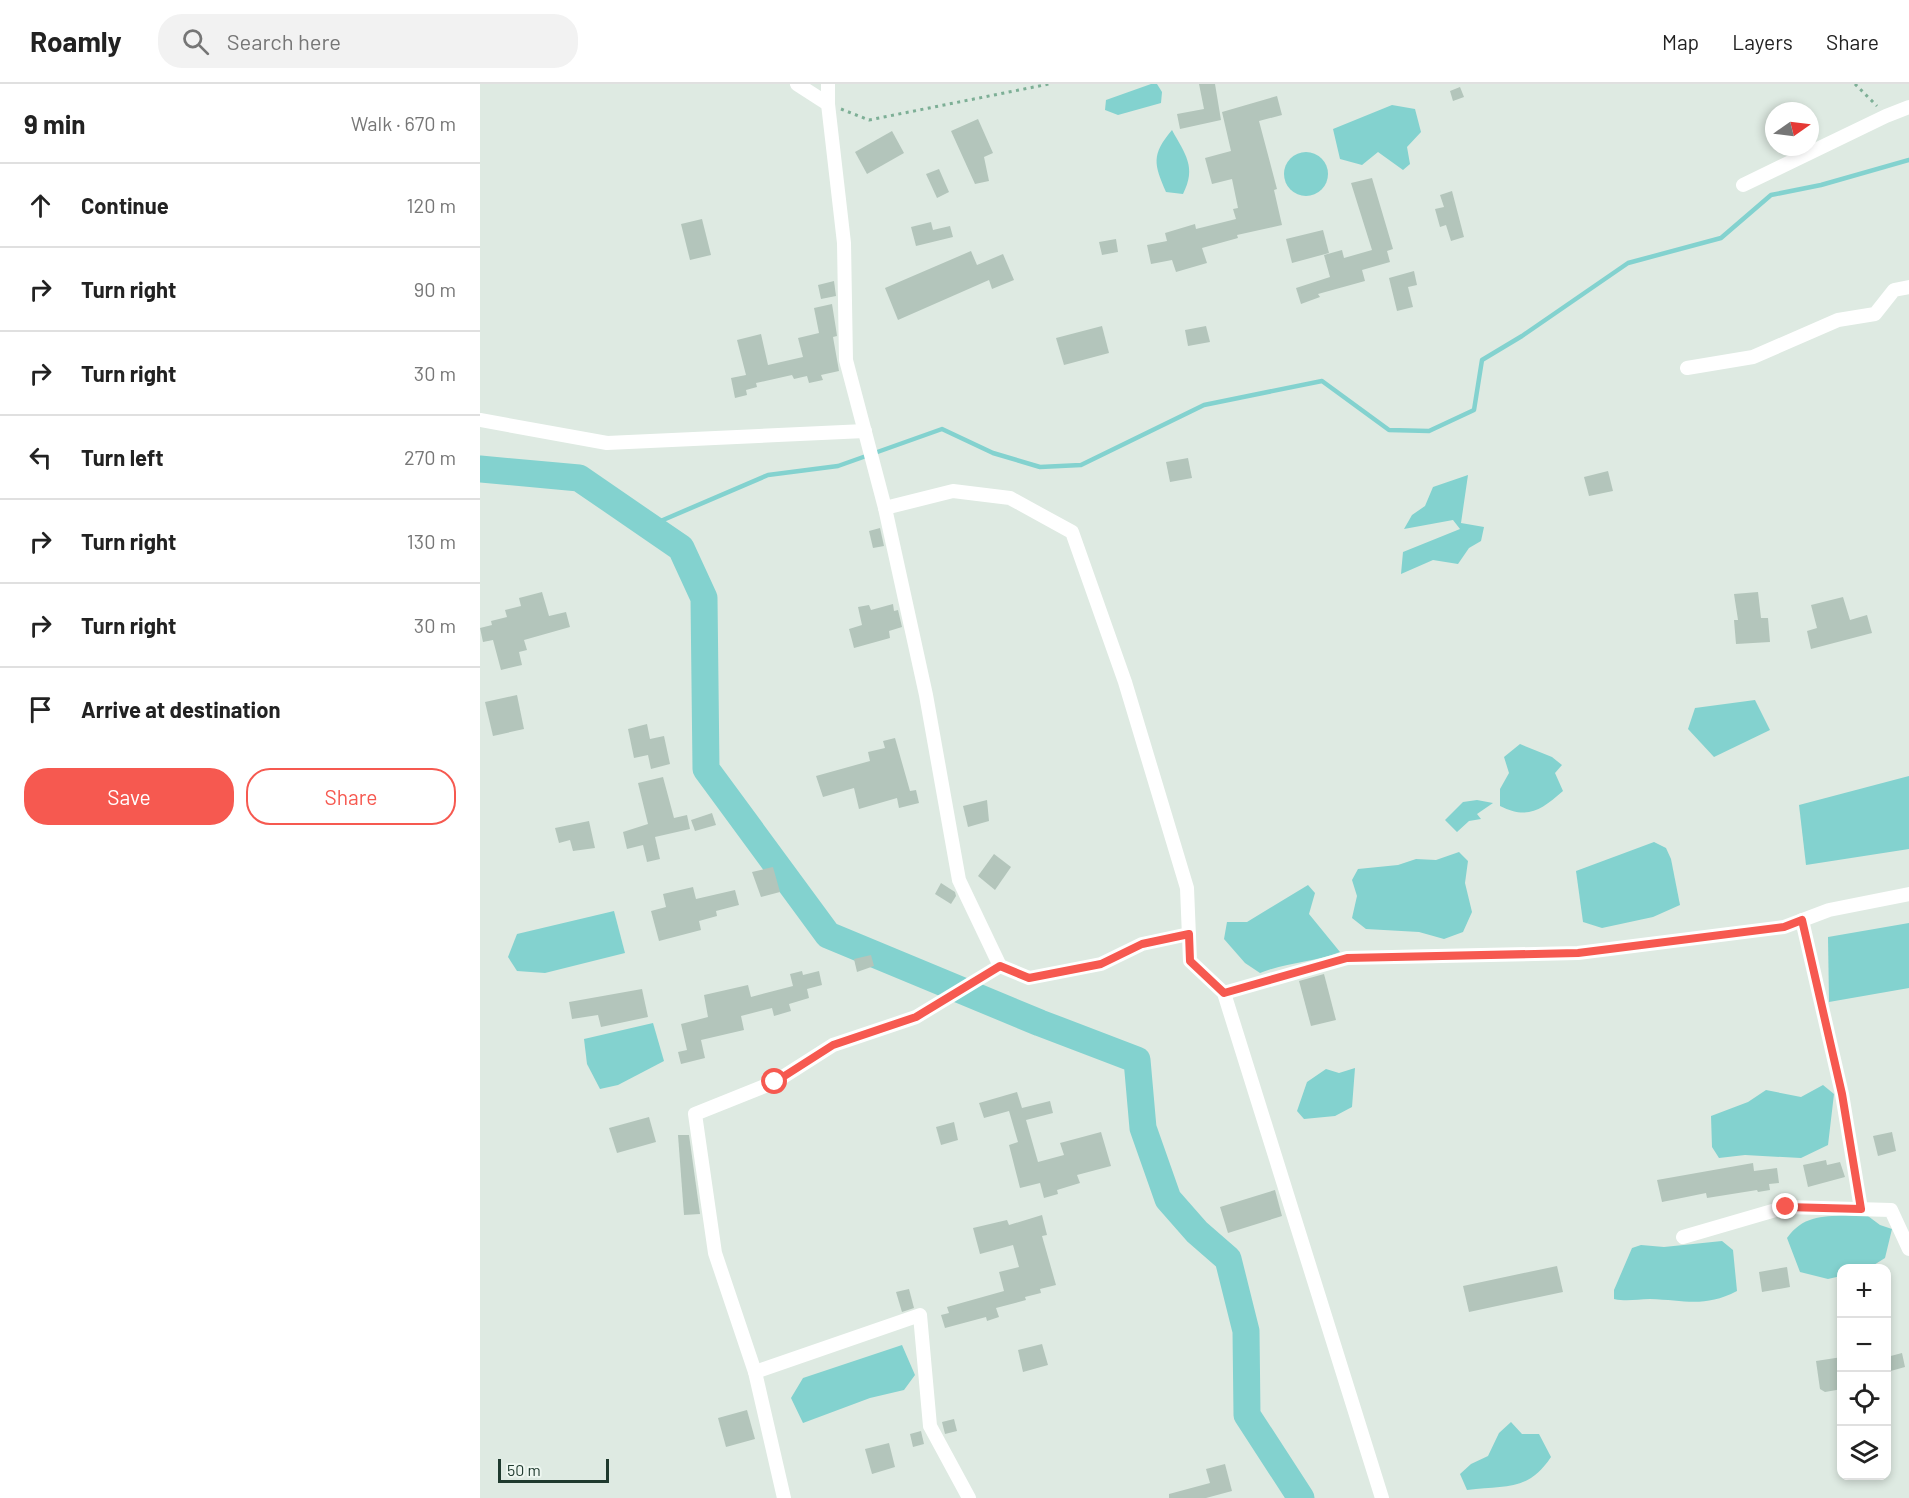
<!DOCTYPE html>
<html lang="en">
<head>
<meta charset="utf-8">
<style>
	:root { --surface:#fff; --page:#f2f2f2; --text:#222; --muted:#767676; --line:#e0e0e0; --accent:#f65950 }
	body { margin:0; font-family:Barlow,sans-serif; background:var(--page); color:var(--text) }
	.controls { position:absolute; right:18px; bottom:18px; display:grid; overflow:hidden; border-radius:12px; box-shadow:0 3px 9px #0003 }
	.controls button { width:54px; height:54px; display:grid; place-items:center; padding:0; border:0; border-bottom:2px solid var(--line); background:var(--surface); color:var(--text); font:30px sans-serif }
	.compass { position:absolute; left:1285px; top:18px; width:54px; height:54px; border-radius:50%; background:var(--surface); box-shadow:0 3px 9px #0003; rotate:76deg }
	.scale { position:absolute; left:18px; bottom:15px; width:111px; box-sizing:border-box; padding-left:6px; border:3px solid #1f3a2e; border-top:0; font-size:16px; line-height:21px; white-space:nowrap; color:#1f3a2e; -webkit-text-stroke:4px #eef7f1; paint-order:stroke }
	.stop { position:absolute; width:18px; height:18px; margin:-14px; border:4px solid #f65950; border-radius:50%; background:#fff }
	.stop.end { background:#f65950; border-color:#fff; box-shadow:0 2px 6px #0008 }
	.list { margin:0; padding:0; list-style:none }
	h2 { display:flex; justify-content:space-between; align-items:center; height:78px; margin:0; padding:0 24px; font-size:26px }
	h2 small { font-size:20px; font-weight:400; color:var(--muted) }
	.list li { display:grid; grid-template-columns:39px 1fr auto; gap:18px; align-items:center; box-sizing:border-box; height:84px; padding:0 24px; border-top:2px solid var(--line) }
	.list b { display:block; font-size:22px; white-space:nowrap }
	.list em { font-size:20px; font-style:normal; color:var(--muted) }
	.actions { display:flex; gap:12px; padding:18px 24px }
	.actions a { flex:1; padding:14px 0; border:2px solid var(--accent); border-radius:24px; text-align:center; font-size:21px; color:var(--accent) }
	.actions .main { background:var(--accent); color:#fff }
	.icon { flex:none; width:33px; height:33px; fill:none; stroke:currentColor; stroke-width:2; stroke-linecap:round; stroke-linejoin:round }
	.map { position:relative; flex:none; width:1429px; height:1414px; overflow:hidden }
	header { display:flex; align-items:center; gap:36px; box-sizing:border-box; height:84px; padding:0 30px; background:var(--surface); border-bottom:2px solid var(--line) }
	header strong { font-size:28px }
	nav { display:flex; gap:33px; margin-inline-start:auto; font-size:21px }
	.search { width:420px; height:54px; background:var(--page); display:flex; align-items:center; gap:15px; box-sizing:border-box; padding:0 21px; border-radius:24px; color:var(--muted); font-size:22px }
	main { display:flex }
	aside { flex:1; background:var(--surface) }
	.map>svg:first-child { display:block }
	.water { fill:#83d2cf }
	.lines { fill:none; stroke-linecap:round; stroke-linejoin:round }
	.stream { stroke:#83d2cf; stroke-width:4.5 }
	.river { stroke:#83d2cf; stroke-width:27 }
	.building { fill:#b3c5bb }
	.path { stroke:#7daf96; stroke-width:3; stroke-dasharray:3 4.5; stroke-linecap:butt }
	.street { stroke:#fff; stroke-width:14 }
	.route { stroke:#f65950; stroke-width:8 }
</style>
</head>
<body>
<header>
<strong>Roamly</strong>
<div class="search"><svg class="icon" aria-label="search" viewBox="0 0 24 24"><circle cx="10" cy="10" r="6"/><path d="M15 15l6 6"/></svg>Search here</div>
<nav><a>Map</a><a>Layers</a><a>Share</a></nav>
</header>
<main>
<aside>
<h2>9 min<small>Walk · 670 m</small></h2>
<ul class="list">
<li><svg class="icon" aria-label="ahead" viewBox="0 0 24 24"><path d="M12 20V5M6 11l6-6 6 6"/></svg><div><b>Continue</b></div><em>120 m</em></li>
<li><svg class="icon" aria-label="right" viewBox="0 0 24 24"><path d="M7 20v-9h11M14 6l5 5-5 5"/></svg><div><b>Turn right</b></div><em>90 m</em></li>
<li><svg class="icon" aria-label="right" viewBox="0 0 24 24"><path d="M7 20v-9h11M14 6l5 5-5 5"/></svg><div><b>Turn right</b></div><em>30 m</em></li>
<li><svg class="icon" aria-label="left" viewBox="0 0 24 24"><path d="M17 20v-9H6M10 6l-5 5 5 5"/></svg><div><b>Turn left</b></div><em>270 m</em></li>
<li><svg class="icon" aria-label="right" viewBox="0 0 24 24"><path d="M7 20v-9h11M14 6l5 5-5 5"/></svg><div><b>Turn right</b></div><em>130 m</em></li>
<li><svg class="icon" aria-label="right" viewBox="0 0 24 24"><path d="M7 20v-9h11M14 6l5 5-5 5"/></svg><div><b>Turn right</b></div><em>30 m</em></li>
<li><svg class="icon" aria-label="arrive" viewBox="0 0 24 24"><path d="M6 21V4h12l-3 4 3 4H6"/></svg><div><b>Arrive at destination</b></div></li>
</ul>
<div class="actions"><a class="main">Save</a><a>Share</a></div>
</aside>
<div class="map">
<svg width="1429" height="1414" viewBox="0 0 1429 1414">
	<rect width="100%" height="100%" fill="#deeae2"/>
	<!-- water -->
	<g class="water">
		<path d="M671,0h6l5,8 -1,11 -43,12 -13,-5 1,-10z"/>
		<path d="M912,21l23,4 6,23 -14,15 3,17 -7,6 -25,-18 -16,13 -22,-6 -7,-30z"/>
		<path d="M692,46c13,24 25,37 11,64l-17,-2c-12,-28 -15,-37 6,-62z"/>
		<circle cx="826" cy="90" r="22"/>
		<path d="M988,391l-7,48 23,4 -3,14 -12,7 -11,16 -25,-4 -32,14 2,-22 57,-23 -7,-9 -49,9 8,-14 13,-9 8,-19z"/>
		<path d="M1275,616l15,30 -56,27 -26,-28 7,-21z"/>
		<path d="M1040,660l32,13 10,8 -7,8 8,18c-22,19 -35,29 -63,15v-17l9,-16 -5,-16z"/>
		<path d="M1429,692v73l-103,16 -7,-60z"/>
		<path d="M997,716l16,3 -16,11 4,5 -12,2 -12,11 -12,-12 18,-18z"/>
		<path d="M1174,758l12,6 5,11 9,46 -27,12 -51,11 -19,-6 -7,-51z"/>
		<path d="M979,768l9,9 -3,22 7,29 -9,20 -19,7 -25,-7 -53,-3 -14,-11 5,-22 -5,-16 6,-11 40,-4 18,-6 20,1z"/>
		<path d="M828,801l7,8 -6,21 31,38c-28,11 -53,10 -80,21l-15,-10 -21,-24 3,-17h20z"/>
		<path d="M134,827l11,42 -80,20 -28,-2 -9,-14 9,-23z"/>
		<path d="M1429,839v65l-80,14 -1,-65z"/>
		<path d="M173,939l11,38 -46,24 -18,4 -13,-25 -3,-25z"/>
		<path d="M875,984l-3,39 -17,9 -31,3 -7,-8 10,-29 19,-13 13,4z"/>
		<path d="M1343,1001l11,9 -6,51 -27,13 -56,-3 -26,3 -7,-11 -1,-31 37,-14 18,-12 35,7z"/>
		<path d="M1366,1131l22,1 12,9 12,4 -7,29 -16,10h-27l-1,8 -13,3 -28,-7 -13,-34c16,-22 33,-21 59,-23z"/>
		<path d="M1242,1157l11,9 4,41c-33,17 -52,9 -87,8 -13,0 -22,3 -36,0v-9l18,-42 9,-3 23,2z"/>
		<path d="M422,1261l13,30 -11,15 -34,8 -67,25 -12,-25 12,-20z"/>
		<path d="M1031,1338l11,12h17l12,23c-23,35 -46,28 -84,33l-7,-16 11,-10 17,-8 11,-23z"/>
	</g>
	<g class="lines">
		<!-- stream -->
		<path class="stream" d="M169,442l119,-51 70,-9 104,-37 51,24 47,14 41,-2 123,-60 118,-24 67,49 40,1 45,-21 8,-50 40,-24 106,-73 93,-25 50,-43 50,-10 88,-25"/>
		<!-- river -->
		<path class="river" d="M0,385l99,9 102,70 23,50 2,171 122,166 212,88 97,37 6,68 25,71 29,33 31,27 18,72 1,84 54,83"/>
	</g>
	<!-- building -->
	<g class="building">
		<path d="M719,0h16l6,36 -41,9 -3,-15 27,-5z"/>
		<path d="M980,3l4,10 -11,4 -3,-10z"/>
		<path d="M797,12l5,19 -23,6 18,68 -3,1 8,35 -45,10 1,3 -36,10 5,15 -31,9 -4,-12 -21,4 -4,-19 20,-4 -2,-8 30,-9 1,5 40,-10 -3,-10 5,-1 -6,-29 -20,5 -7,-26 26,-7 -9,-39z"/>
		<path d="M498,35l15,34 -9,4 5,24 -14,3 -24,-53z"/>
		<path d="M412,47l12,22 -37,21 -12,-22z"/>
		<path d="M459,85l10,23 -12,6 -11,-24z"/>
		<path d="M892,94l21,71 -6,2 3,11 -28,8 3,11 -47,13 2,3 -19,7 -5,-16 34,-11 -6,-22 18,-5 2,8 28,-8 -21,-67z"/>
		<path d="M972,107l12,46 -13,4 -5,-16 -6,2 -5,-18 9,-2 -4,-12z"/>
		<path d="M222,135l9,36 -21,5 -9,-36z"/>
		<path d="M451,138l2,8 17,-4 3,11 -37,9 -5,-19z"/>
		<path d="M843,146l6,23 -37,10 -6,-24z"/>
		<path d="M636,155l2,13 -16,3 -3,-13z"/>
		<path d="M491,167l6,14 26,-11 11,26 -22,9 -3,-9 -91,40 -13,-32z"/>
		<path d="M934,187l3,14 -9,2 5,20 -16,4 -8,-33z"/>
		<path d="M354,197l2,15 -15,3 -3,-14z"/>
		<path d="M352,220l4,25 1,7 -4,1 6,34 -18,4 2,5 -14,3 -2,-7 -13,3 -2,-4 -36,8 1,4 -11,3 1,5 -12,3 -4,-20 15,-3 -9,-35 24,-6 7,31 35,-8 -5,-19 21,-5 -5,-25z"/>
		<path d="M622,242l7,27 -45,12 -8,-27z"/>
		<path d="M726,242l4,16 -22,4 -3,-16z"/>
		<path d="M708,374l4,20 -22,4 -4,-20z"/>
		<path d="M1128,387l5,20 -24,5 -5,-19z"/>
		<path d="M400,444l4,18 -11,2 -4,-17z"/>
		<path d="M62,508l7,24 17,-4 4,15 -46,13 3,10 -8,2 3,13 -21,5 -8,-30 -10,2 -3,-14 12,-3 -1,-4 16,-4 -2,-7 16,-4 -2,-8z"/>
		<path d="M1278,508l3,26h7l2,24 -34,2 -2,-24h4l-4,-26z"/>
		<path d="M1363,513l7,23 17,-5 5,18 -61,16 -4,-18 10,-3 -6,-23z"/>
		<path d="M413,520l1,7 4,-1 4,17 -13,4 1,7 -36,10 -5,-19 13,-4 -4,-18 11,-2 2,5z"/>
		<path d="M37,611l7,34 -31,7 -8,-34z"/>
		<path d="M167,640l3,15 14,-3 6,28 -19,5 -3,-14 -14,3 -6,-29z"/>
		<path d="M415,654l15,53 6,-1 3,13 -20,5 -2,-10 -38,11 -5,-21 -31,9 -7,-21 54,-15 -2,-9 17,-4 -2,-7z"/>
		<path d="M183,693l11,41 13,-3 3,14 -35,8 5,22 -13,3 -4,-17 -16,4 -4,-17 25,-8 -10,-41z"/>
		<path d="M507,716l2,21 -21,6 -5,-21z"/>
		<path d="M232,729l4,12 -21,6 -4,-11z"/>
		<path d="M109,737l6,27 -22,3 -3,-11 -11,3 -4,-15z"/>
		<path d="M514,770l17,13 -16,23 -17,-14z"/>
		<path d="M293,783l7,25 -19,5 -9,-25z"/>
		<path d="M461,799l14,9 1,4 -5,8 -16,-10z"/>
		<path d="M213,803l3,12 39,-9 4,15 -23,6 1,5 -18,5 2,9 -42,11 -8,-30 15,-4 -3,-13z"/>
		<path d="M391,871l3,11 -17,6 -3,-13z"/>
		<path d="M322,887l1,4 16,-4 3,14 -15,4 2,9 -20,6 2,7 -17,5 -2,-8 -31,8 3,14 -43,10 4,18 -24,6 -3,-12 9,-2 -6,-26 27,-7 -4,-22 44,-10 3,12 42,-11 -3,-12z"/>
		<path d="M844,890l12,46 -25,6 -12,-45z"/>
		<path d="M162,905l6,28 -47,10 -3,-12 -26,4 -3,-17z"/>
		<path d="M537,1008l5,16 28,-7 3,12 -27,7 12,42 26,-7 -4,-12 41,-11 10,34 -34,9 3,8 -23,7 1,4 -14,4 -4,-15 -20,5 -11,-43 9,-3 -9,-31 -25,7 -5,-15z"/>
		<path d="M169,1033l7,25 -39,11 -8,-25z"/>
		<path d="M474,1038l4,18 -17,5 -5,-18z"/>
		<path d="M1412,1048l4,19 -18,5 -5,-20z"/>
		<path d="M198,1051h11l11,79 -16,1z"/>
		<path d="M1346,1076l1,5 13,-3 5,15 -37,10 -5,-22z"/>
		<path d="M1273,1079l1,8 23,-3 2,15 -10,1 1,6 -12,2 -1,-2 -50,8 -1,-5 -44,9 -5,-22z"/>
		<path d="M795,1106l7,26 -54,17 -8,-26z"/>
		<path d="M562,1131l5,20 -5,1 14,49 -16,4 1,4 -16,4 1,3 -30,8 3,9 -12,4 -1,-4 -41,11 -4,-13 8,-2 -2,-6 57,-16 -5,-19 20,-5 -6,-22 -33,9 -7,-26 34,-8 2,5z"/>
		<path d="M1077,1182l6,26 -94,20 -6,-26z"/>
		<path d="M1307,1183l3,20 -28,5 -3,-20z"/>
		<path d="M429,1205l5,19 -12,4 -6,-20z"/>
		<path d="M562,1260l6,21 -25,7 -5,-22z"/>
		<path d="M1422,1269l3,14 -18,5v-15z"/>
		<path d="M1362,1273v32l-17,3 -5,-3 -4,-28z"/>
		<path d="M267,1326l8,29 -29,8 -8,-29z"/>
		<path d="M474,1335l3,12 -12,3 -3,-12z"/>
		<path d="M441,1347l3,13 -11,3 -3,-13z"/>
		<path d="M409,1359l6,24 -23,7 -7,-25z"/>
		<path d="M745,1380l7,27 -26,7h-37v-4l41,-11 -4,-14z"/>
	</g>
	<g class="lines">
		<!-- path -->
		<g class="path">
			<path d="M1375,0l22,22"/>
			<path d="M361,25l28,11 180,-36"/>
		</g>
		<!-- street -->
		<g class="street">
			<path d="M317,0l31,20"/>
			<path d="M348,0v20l16,139 2,117 39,148 41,187 33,185 41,86"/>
			<path d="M1263,101l143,-69 23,-9"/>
			<path d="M1207,284l66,-11 85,-37 37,-6 19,-24 15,-3"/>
			<path d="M0,336l127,23 258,-12"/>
			<path d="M405,424l68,-17 57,7 62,34 53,150 62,206 3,73 34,32 158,505"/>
			<path d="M1322,836l40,174 19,115"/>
			<path d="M744,909l123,-35 231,-5 206,-26 45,-17 80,-16"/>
			<path d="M1203,1153l103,-30 105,3 18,39"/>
			<path d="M275,1288l165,-57 10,111 39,72"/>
			<path d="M304,1414l-29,-126 -40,-119 -20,-139 80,-32 58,-37 83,-28 84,-51 29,12 72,-14 41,-20 47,-10"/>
		</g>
	</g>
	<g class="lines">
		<!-- route -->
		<path class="route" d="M295,998l58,-37 83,-28 84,-51 29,12 72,-14 41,-20 47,-10 1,27 34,32 123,-35 231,-5 206,-26 18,-7 40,174 19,115 -75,-2"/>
	</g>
</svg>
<div class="controls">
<button>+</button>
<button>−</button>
<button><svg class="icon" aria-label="locate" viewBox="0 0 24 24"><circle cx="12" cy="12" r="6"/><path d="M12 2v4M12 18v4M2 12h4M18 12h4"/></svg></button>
<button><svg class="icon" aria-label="layers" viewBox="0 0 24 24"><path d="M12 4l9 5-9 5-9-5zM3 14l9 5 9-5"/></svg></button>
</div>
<svg class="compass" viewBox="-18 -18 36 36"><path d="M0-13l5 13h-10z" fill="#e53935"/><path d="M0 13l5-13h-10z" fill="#767676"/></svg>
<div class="scale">50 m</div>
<div class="stop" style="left:295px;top:998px"></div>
<div class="stop end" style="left:1306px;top:1123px"></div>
</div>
</main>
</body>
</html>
